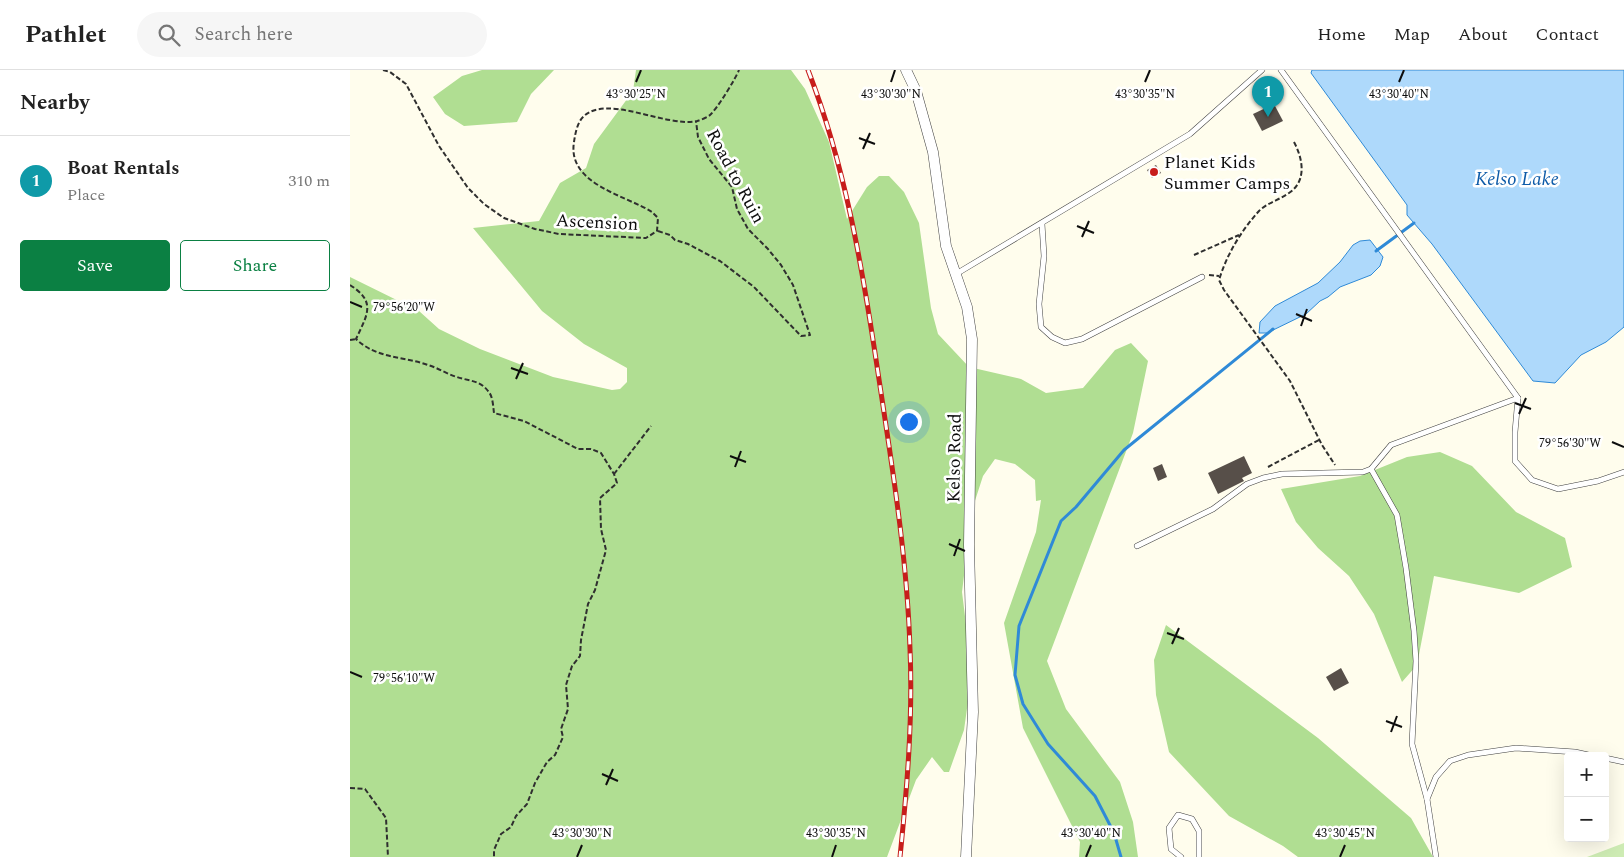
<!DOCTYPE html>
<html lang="en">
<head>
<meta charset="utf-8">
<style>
	:root { --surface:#fff; --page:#f6f6f6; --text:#222; --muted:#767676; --line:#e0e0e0; --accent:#0b8043 }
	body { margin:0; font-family:Spectral,serif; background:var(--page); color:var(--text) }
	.controls { position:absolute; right:15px; bottom:15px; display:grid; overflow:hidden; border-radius:5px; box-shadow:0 5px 20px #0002 }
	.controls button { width:45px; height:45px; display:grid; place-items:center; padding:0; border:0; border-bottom:1px solid var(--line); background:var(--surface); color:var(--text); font:25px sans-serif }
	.you { position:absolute; left:558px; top:351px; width:18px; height:18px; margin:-12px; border:4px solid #fff; border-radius:50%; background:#1a73e8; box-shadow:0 0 0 8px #1a73e833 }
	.badge { display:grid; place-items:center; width:32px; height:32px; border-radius:50%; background:var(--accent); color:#fff; font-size:16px; font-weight:700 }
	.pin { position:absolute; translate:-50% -41px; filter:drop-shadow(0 1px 2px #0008) }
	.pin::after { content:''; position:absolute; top:26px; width:18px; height:15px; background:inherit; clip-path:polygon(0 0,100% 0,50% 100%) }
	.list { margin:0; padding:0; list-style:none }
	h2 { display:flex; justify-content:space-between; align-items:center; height:65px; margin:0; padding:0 20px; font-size:21px }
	h2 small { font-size:16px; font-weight:400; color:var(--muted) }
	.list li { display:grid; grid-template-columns:32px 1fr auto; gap:15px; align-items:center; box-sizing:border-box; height:90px; padding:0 20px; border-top:1px solid var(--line) }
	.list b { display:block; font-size:19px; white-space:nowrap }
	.list p { margin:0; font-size:16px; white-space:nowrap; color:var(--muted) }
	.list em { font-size:16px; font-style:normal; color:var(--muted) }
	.actions { display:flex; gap:10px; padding:15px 20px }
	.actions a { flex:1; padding:11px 0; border:1px solid var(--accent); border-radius:5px; text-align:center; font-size:18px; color:var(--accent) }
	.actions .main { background:var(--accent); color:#fff }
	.icon { flex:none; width:28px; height:28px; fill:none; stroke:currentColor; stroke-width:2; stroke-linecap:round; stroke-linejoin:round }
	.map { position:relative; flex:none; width:1274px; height:787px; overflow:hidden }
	header { display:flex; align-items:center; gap:30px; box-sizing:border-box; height:70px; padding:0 25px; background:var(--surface); border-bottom:1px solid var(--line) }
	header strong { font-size:24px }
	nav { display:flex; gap:28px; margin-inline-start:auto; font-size:18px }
	.search { width:350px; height:45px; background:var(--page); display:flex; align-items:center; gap:12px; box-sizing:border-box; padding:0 18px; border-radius:28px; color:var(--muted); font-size:19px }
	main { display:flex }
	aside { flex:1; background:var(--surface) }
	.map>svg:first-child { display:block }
	.green { fill:#ceecb4 }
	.forest { fill:#b0de92 }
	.water { fill:#aed9fb; stroke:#2f8ad7 }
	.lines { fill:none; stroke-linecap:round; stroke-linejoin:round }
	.stream { stroke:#2f8ad7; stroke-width:3 }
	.building { fill:#574f49 }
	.service-casing { stroke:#404040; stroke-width:6 }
	.minor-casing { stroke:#404040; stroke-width:11 }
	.path { stroke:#2f2f2f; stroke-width:2; stroke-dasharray:5 2.5; stroke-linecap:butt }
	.service { stroke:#fff; stroke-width:5 }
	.minor { stroke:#fff; stroke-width:10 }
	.rail-casing { stroke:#c71d1b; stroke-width:5 }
	.rail { stroke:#fff; stroke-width:3; stroke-dasharray:9; stroke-linecap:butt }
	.ticks { fill:none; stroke:#0d0d0d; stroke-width:2 }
	.poi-dot { fill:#c71d1b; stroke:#fff; stroke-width:2 }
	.labels { text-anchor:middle; stroke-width:5; stroke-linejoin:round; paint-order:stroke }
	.poi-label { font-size:18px; fill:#0d0d0d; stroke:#fff; text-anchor:start }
	.street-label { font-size:18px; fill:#0d0d0d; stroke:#fff }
	.water-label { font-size:19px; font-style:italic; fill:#0d5ba8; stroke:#fff }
	.ticks-label { font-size:12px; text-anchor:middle; fill:#0d0d0d; stroke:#fff; stroke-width:5; stroke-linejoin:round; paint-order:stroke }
</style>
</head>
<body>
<header>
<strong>Pathlet</strong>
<div class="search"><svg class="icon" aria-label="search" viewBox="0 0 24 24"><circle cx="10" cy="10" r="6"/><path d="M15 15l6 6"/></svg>Search here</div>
<nav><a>Home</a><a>Map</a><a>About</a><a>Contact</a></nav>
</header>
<main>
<aside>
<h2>Nearby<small></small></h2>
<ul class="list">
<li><span class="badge" style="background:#0f9aa8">1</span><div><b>Boat Rentals</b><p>Place</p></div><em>310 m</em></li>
</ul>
<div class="actions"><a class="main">Save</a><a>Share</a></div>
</aside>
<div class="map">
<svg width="1274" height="787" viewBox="0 0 1274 787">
	<rect width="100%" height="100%" fill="#fffded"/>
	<!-- green -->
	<path class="green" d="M1274,773v14h-37z"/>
	<!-- forest -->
	<g class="forest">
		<path d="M132,0h72l-23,24 -14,28 -53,4 -19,-12 -12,-17 29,-21z"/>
		<path d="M286,0h155l14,19 24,53 18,77 20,-32 12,-11h10l15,16 15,31 12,85 7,26 31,33 52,12 25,14 37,-5 32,-38 16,-7 17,18 -15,72 -86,228 19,48 54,73 13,40 5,35h-59l1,-15 -57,-114 -19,-105 32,-91 5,-32 -5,1 -1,-21 -20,-16 -20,-5 -12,17 -11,34 -10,82 10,81 -8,57 -15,42h-5l-12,-15 -16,23 -29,77h-537v-580l69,34 20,18 41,20 73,28 59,13 8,-1 7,-7v-14l-43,-24 -42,-33 -69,-83 66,-7 21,-38 26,-15 8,-24 39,-53z"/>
		<path d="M1090,382l32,14 44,46 49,26 7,29 -53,26 -85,-17 -17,89 -15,17 -28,-68 -25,-38 -31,-28 -22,-26 -15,-33 79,-13 47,-19z"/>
		<path d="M816,555l152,113 93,80 22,39h-135l-15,-11 -54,-30 -60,-64 -13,-57 -2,-35z"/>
	</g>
	<!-- water -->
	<g class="water">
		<path d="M962,0h312v257l-18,15 -25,13 -26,28 -22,-2 -101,-137 -25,-29v-10l-96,-132z"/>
		<path d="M1020,170l13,17 -3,9 -9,9 -31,12 -12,10 -8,4 -14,13 -39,19h-8l1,-11 15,-16 43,-23 22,-21 13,-17 7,-4z"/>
	</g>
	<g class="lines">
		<!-- stream -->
		<g class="stream">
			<path d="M1026,181l38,-28"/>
			<path d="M771,787l-7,-24 -19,-37 -47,-52 -25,-40 -8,-29 4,-49 42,-105 15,-14 48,-57 149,-121"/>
		</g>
	</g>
	<!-- building -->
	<g class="building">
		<path d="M924,34l9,17 -21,10 -9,-17z"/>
		<path d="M806,95l5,8 -9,5 -5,-8z"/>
		<path d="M894,386l8,17 -10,5 2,3 -26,13 -10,-21z"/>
		<path d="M812,394l5,13 -9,4 -5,-13z"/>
		<path d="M991,598l8,15 -15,8 -8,-14z"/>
	</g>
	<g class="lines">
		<!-- service casing -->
		<g class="service-casing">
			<g id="service">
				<path d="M931,0l237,328 -3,34v29l17,19 26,9 40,-8 26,-9"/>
				<path d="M692,154l2,32 -5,48 2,23 11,10 13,6 17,-4 120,-62"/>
				<path d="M606,204l234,-140 72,-64"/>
				<path d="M787,476l76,-37 34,-25 16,-6 19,-4 81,-2 8,-3"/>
				<path d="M1255,688l19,4"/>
				<path d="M1077,729l9,-22 14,-16 18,-6 48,-7 59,4 18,4"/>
				<path d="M831,787l-10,-8 -2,-21 9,-13 14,4 7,12v26"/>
				<path d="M1086,787l-9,-58 -15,-55 4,-83 -2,-30 -8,-63 -9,-53 -26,-46 20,-24 127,-47"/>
			</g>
		</g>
		<!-- minor casing -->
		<g class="minor-casing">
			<path id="minor" d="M556,0l10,21 17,61 13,94 21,61 5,32 -3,206 4,167 -7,145"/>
		</g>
		<!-- path -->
		<g class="path">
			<path d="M33,0l7,2 16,12 33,62 29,42 16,16 20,14 31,11 24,5 87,4 11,-7 1,-13 -6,-6c-27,-17 -85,-28 -78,-70 1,-7 3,-19 9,-25 23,-24 83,11 114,4 4,-1 11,-4 13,-6 7,-6 26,-37 29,-45"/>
			<path d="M944,72c9,17 13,39 -5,51 -10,7 -22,10 -30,18 -18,20 -32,43 -40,69l5,10 66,91 32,64 13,20"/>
			<path d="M308,161l12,4 5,5 13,4 32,17 34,26 47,49 9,-1 -17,-50 -12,-20 -13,-16 -20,-20 -11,-20 -5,-22 -23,-28 -11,-22 -2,-16"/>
			<path d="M844,185l45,-20"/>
			<path d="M859,205l10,1"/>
			<path d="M0,215c27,17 17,30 6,54 21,20 47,17 72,26 10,3 19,9 29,12 11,4 23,3 31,14 5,5 5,15 6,22l30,8 54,28h13l10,4 13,21 3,9 -17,15 1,31 5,21 -11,40 -7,14 -7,36 -1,16 -8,10 -6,19 2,24 -7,20 2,8 -8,18 -8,7 -12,21 -8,21 -11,12 -5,11 -10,7 -7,16v7"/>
			<path d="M0,270l6,-1"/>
			<path d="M918,397l51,-27"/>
			<path d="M264,404l37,-48"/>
			<path d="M0,718l15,1 21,29 2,39"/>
		</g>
		<!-- service -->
		<use href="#service" class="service"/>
		<!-- minor -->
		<use href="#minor" class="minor"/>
		<!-- rail casing -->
		<g class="rail-casing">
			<path id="rail" d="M458,0c37,95 54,196 69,296 14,94 30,188 33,283 3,70 -3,139 -10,208"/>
		</g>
		<!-- rail -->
		<use href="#rail" class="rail"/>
	</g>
	<!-- ticks -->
	<path class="ticks" d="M286,12l5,-12M541,12l4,-12M795,12l5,-12M1049,12l5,-12M509,68l16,6M513,79l7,-16M727,156l17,7M732,167l7,-16M0,232l12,5M946,244l16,7M951,256l6,-17M161,298l17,6M166,309l7,-16M1165,333l16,6M1169,344l7,-16M1262,372l12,5M380,386l16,6M385,397l6,-16M599,474l16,7M604,486l6,-17M817,563l17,6M822,574l7,-16M0,602l12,5M1036,651l16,6M1041,662l6,-16M252,704l16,7M256,715l7,-16M227,787l5,-12M482,787l4,-12M736,787l5,-12M990,787l5,-12"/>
	<!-- markers -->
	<circle class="poi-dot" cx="804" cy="102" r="5"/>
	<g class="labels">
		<!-- poi labels -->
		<g class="poi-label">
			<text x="814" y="98">Planet Kids<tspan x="814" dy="21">Summer Camps</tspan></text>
		</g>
		<!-- street labels -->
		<g class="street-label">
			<text transform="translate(386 106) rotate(62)" y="6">Road to Ruin</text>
			<text transform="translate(247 152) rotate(3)" y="6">Ascension</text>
			<text transform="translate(604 388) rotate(-89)" y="6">Kelso Road</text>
		</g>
		<!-- water labels -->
		<g class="water-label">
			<text x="1167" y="115">Kelso Lake</text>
		</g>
	</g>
	<g class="ticks-label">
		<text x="286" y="28">43°30'25"N</text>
		<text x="541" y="28">43°30'30"N</text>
		<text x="795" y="28">43°30'35"N</text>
		<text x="1049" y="28">43°30'40"N</text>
		<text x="54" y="241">79°56'20"W</text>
		<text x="1220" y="377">79°56'30"W</text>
		<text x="54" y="612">79°56'10"W</text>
		<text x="232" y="767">43°30'30"N</text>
		<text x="486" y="767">43°30'35"N</text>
		<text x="741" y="767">43°30'40"N</text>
		<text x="995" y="767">43°30'45"N</text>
	</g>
</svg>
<div class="controls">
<button>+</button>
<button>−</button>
</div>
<div class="you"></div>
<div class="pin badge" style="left:918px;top:47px;background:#0f9aa8">1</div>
</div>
</main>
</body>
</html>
